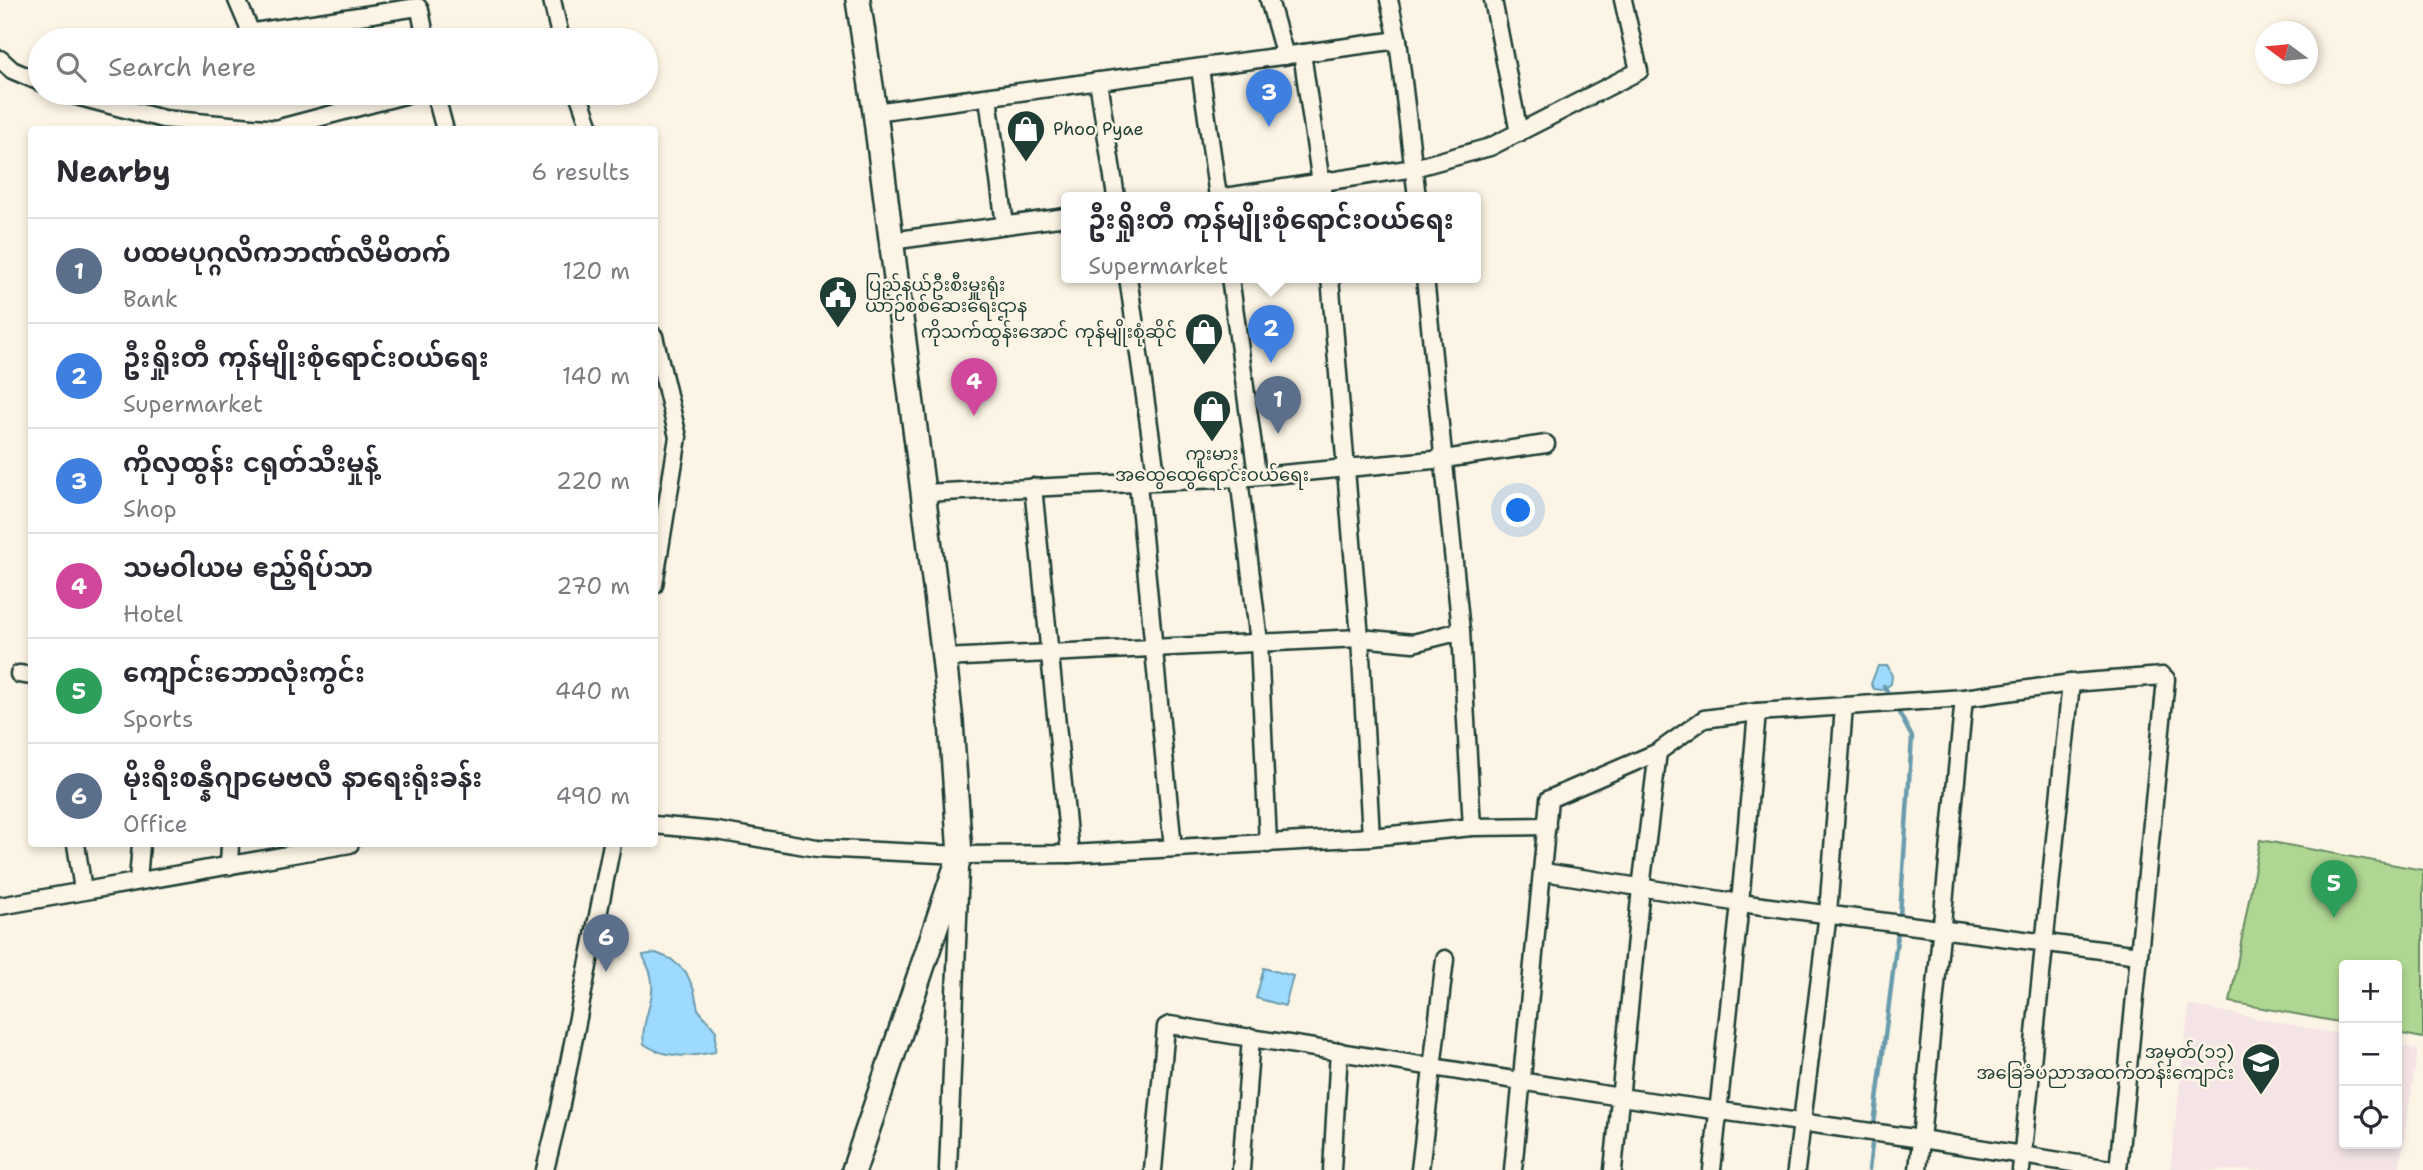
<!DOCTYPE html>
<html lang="en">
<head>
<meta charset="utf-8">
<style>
	:root { --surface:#fff; --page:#f7f7f7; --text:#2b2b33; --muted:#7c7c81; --line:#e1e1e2; --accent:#1f3d34 }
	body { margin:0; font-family:"Shantell Sans","Noto Sans Myanmar",sans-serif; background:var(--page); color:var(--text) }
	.controls { position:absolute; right:21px; bottom:21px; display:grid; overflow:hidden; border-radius:7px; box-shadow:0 4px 10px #0003 }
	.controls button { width:63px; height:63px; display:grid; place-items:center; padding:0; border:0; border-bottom:2px solid var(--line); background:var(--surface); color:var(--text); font:35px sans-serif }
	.compass { position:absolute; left:2255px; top:21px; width:63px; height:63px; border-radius:50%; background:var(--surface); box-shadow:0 4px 10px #0003; rotate:285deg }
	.you { position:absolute; left:1519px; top:511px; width:24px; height:24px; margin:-18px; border:5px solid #fff; border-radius:50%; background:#1a73e8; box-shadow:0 0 0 10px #1a73e833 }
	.badge { display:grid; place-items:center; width:46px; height:46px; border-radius:50%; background:var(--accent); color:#fff; font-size:23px; font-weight:700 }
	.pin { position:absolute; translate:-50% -58px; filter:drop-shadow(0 2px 4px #0008) }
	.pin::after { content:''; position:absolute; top:37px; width:24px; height:21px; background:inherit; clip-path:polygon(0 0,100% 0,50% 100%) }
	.popup { position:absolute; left:1061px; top:192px; width:420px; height:91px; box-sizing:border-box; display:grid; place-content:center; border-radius:7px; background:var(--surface); filter:drop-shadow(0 2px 5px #0005); font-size:23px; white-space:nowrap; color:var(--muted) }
	.popup b { font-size:26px; color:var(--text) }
	.popup::after { content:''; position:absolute; left:50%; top:100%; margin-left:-14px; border:14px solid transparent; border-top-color:var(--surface) }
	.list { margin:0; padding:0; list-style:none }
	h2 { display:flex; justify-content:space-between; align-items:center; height:91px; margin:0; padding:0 28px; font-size:30px }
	h2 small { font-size:23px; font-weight:400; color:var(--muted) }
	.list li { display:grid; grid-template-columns:46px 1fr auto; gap:21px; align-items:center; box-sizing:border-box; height:105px; padding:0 28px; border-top:2px solid var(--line) }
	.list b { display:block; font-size:26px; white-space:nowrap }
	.list p { margin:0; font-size:23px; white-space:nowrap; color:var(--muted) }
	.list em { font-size:23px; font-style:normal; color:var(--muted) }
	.icon { flex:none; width:38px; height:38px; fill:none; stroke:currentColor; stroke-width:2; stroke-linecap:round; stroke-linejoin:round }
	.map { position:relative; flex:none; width:2423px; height:1170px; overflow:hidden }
	.search { position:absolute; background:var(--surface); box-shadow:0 4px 10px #0003; left:28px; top:28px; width:630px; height:77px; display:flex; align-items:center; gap:18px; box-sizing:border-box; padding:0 24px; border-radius:38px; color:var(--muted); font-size:26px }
	.panel { position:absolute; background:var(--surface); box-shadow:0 4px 10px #0003; left:28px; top:126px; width:630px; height:721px; border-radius:7px }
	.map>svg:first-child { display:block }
	.built { fill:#f4e4e6 }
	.green { fill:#afd692; stroke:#678a63; stroke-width:2 }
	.water { fill:#9ddafe; stroke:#6b9bad; stroke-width:2 }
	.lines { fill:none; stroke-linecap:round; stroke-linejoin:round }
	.stream { stroke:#6b9bad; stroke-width:4.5 }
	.minor-casing { stroke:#1f3d34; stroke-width:21 }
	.secondary-casing { stroke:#1f3d34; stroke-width:28 }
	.minor { stroke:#fcf5e5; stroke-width:16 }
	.secondary { stroke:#fcf5e5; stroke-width:23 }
	.labels { text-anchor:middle; stroke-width:5; stroke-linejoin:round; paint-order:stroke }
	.poi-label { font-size:18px; fill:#1f3d34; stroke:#fcf5e5; text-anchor:start }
</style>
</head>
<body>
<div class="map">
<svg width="2423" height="1170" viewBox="0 0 2423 1170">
	<rect width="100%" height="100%" fill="#fcf5e5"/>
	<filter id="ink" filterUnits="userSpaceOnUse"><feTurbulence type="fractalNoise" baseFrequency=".0143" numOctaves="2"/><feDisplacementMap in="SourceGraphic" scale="14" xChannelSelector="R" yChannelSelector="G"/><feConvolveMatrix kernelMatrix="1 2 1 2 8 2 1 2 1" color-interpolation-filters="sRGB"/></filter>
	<g filter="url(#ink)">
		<!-- built -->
		<path class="built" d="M2189,1005l155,30v109h53v-99l21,4 -19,121h-229z"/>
		<!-- green -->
		<path class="green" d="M2260,840l163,30v168l-26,-5v-68h-53v58l-114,-21z"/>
		<!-- water -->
		<g class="water">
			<path d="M1878,666h10l4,10 -1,8 -9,6 -8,-1 -3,-5z"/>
			<path d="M656,953l15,6 15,13 8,18 4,19 18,22 -1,21c-26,5 -49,7 -71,-8 -4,-24 13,-45 7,-68 -1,-7 -6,-14 -8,-21z"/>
			<path d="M1264,968l29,8 -8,30 -29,-8z"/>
		</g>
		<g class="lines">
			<!-- stream -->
			<g class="stream">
				<path d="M1884,686l7,12"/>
				<path d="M1896,707l16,30 -12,178"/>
				<path d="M1874,1125l24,-194"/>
				<path d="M1869,1170l3,-26"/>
			</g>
			<!-- minor casing -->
			<g class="minor-casing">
				<g id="minor">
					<path d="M237,0l12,28 5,4 164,-25 2,3 6,30"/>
					<path d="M552,0l9,40"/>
					<path d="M1269,0l16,56"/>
					<path d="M1389,0l9,40 19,157"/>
					<path d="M1493,0l26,133"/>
					<path d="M1302,53l21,144"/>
					<path d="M0,59l12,11 28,12"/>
					<path d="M1200,68l18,129"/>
					<path d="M1098,81l18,116"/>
					<path d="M65,93l98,26 113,10 136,-36"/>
					<path d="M435,93l10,37"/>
					<path d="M578,93l13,37"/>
					<path d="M988,97l17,128"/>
					<path d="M875,112l523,-72"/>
					<path d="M1225,197l189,-29 76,-21 149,-76 -16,-71"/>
					<path d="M891,241l175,-24"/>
					<path d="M1128,277l29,204"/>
					<path d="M1230,277l27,198"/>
					<path d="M1330,277l30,361 11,199"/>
					<path d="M1425,277l36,354 11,196"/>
					<path d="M654,336l24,101 -24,148"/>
					<path d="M1239,478l20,164 9,202"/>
					<path d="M1138,484l35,364"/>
					<path d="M1033,487l37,367"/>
					<path d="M923,493l316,-15 205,-19 102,-15"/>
					<path d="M944,658l416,-20 53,5 48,-12"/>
					<path d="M19,674l13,2"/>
					<path d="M654,825l63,6 100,17 143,7 110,-1 301,-17 101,-10 75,-1"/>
					<path d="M76,844l7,46"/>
					<path d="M229,866l1,-22"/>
					<path d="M1544,872l196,31 399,52"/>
					<path d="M138,880l3,-36"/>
					<path d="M0,906l350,-62"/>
					<path d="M545,1170l15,-61 52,-265"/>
					<path d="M948,1170l12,-302"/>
					<path d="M1153,1170l13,-143 4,-2 450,72 301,42 196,31"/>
					<path d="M1241,1170l10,-133"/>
					<path d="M1332,1170l7,-119"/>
					<path d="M1420,1170l25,-211"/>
					<path d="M1513,1170l36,-371 109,-47 46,-33 53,-7 207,-14 107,-15 92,-7 3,3 -48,491"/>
					<path d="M1613,1170l28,-282 17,-136"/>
					<path d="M1712,1170l28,-267 17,-191"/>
					<path d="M1796,1170l32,-257 16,-207"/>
					<path d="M1918,1170l46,-472"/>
					<path d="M2021,1170l50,-487"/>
				</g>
			</g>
			<!-- secondary casing -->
			<g class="secondary-casing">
				<path id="secondary" d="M854,1170l106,-315 -9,-133 -7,-64 -69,-546 -17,-112"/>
			</g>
			<!-- minor -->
			<use href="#minor" class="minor"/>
			<!-- secondary -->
			<use href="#secondary" class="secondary"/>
		</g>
	</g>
	<!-- icons -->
	<defs>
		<g id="shop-pin" transform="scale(2.0125)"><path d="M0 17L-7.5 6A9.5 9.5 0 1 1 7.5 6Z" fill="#1f3d34" stroke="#fcf5e5"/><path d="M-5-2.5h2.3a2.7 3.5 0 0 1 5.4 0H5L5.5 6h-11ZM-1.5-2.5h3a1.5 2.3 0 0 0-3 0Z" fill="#fff"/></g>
		<g id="civic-pin" transform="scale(2.0125)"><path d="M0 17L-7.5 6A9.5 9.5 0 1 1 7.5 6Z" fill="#1f3d34" stroke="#fcf5e5"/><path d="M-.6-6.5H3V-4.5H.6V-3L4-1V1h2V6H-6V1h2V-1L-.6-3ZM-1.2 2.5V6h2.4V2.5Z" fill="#fff"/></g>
		<g id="school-pin" transform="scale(2.0125)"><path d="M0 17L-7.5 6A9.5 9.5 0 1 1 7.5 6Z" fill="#1f3d34" stroke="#fcf5e5"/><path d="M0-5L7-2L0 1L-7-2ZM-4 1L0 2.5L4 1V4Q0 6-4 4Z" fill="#fff"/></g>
	</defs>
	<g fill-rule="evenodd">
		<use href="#shop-pin" x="1026" y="129"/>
		<use href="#civic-pin" x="838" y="295"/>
		<use href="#shop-pin" x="1204" y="332"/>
		<use href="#shop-pin" x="1212" y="409"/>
		<use href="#school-pin" x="2261" y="1062"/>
	</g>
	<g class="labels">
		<!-- poi labels -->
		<g class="poi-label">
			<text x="1053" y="135">Phoo Pyae</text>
			<text x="865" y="291">ပြည်နယ်ဦးစီးမှူးရုံး<tspan x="865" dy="21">ယာဉ်စစ်ဆေးရေးဌာန</tspan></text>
			<text x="1177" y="338" text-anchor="end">ကိုသက်ထွန်းအောင် ကုန်မျိုးစုံဆိုင်</text>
			<text x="1212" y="460" text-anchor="middle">ကူးမား<tspan x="1212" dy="21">အထွေထွေရောင်းဝယ်ရေး</tspan></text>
			<text x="2234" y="1058" text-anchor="end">အမှတ်(၁၁)<tspan x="2234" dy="21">အခြေခံပညာအထက်တန်းကျောင်း</tspan></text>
		</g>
	</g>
</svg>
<div class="controls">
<button>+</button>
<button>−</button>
<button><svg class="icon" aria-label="locate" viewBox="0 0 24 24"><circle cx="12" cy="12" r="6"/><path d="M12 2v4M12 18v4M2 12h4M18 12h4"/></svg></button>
</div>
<svg class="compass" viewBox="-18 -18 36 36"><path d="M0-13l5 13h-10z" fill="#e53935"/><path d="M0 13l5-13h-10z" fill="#7c7c81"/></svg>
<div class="you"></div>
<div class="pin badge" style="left:1278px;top:434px;background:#5c6f8a">1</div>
<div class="pin badge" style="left:1271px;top:363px;background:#3f7fe0">2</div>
<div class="popup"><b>ဦးရှိုးတီ ကုန်မျိုးစုံရောင်းဝယ်ရေး</b>Supermarket</div>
<div class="pin badge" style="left:1269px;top:127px;background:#3f7fe0">3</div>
<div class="pin badge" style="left:974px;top:416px;background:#d1479c">4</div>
<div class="pin badge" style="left:2334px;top:918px;background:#2e9e5b">5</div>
<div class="pin badge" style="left:606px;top:972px;background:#5c6f8a">6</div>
<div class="search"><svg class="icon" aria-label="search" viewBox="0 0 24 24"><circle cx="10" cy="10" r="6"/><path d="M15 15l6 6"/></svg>Search here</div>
<section class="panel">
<h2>Nearby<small>6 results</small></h2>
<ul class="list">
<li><span class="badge" style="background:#5c6f8a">1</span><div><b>ပထမပုဂ္ဂလိကဘဏ်လီမိတက်</b><p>Bank</p></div><em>120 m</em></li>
<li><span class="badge" style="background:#3f7fe0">2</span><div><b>ဦးရှိုးတီ ကုန်မျိုးစုံရောင်းဝယ်ရေး</b><p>Supermarket</p></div><em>140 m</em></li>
<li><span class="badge" style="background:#3f7fe0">3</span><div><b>ကိုလှထွန်း ငရုတ်သီးမှုန့်</b><p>Shop</p></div><em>220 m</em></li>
<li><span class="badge" style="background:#d1479c">4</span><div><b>သမဝါယမ ဧည့်ရိပ်သာ</b><p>Hotel</p></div><em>270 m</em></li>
<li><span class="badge" style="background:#2e9e5b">5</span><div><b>ကျောင်းဘောလုံးကွင်း</b><p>Sports</p></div><em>440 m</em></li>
<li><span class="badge" style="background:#5c6f8a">6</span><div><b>မိုးရီးစန္နီဂျာမေဗလီ နာရေးရုံးခန်း</b><p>Office</p></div><em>490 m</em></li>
</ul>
</section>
</div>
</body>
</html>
